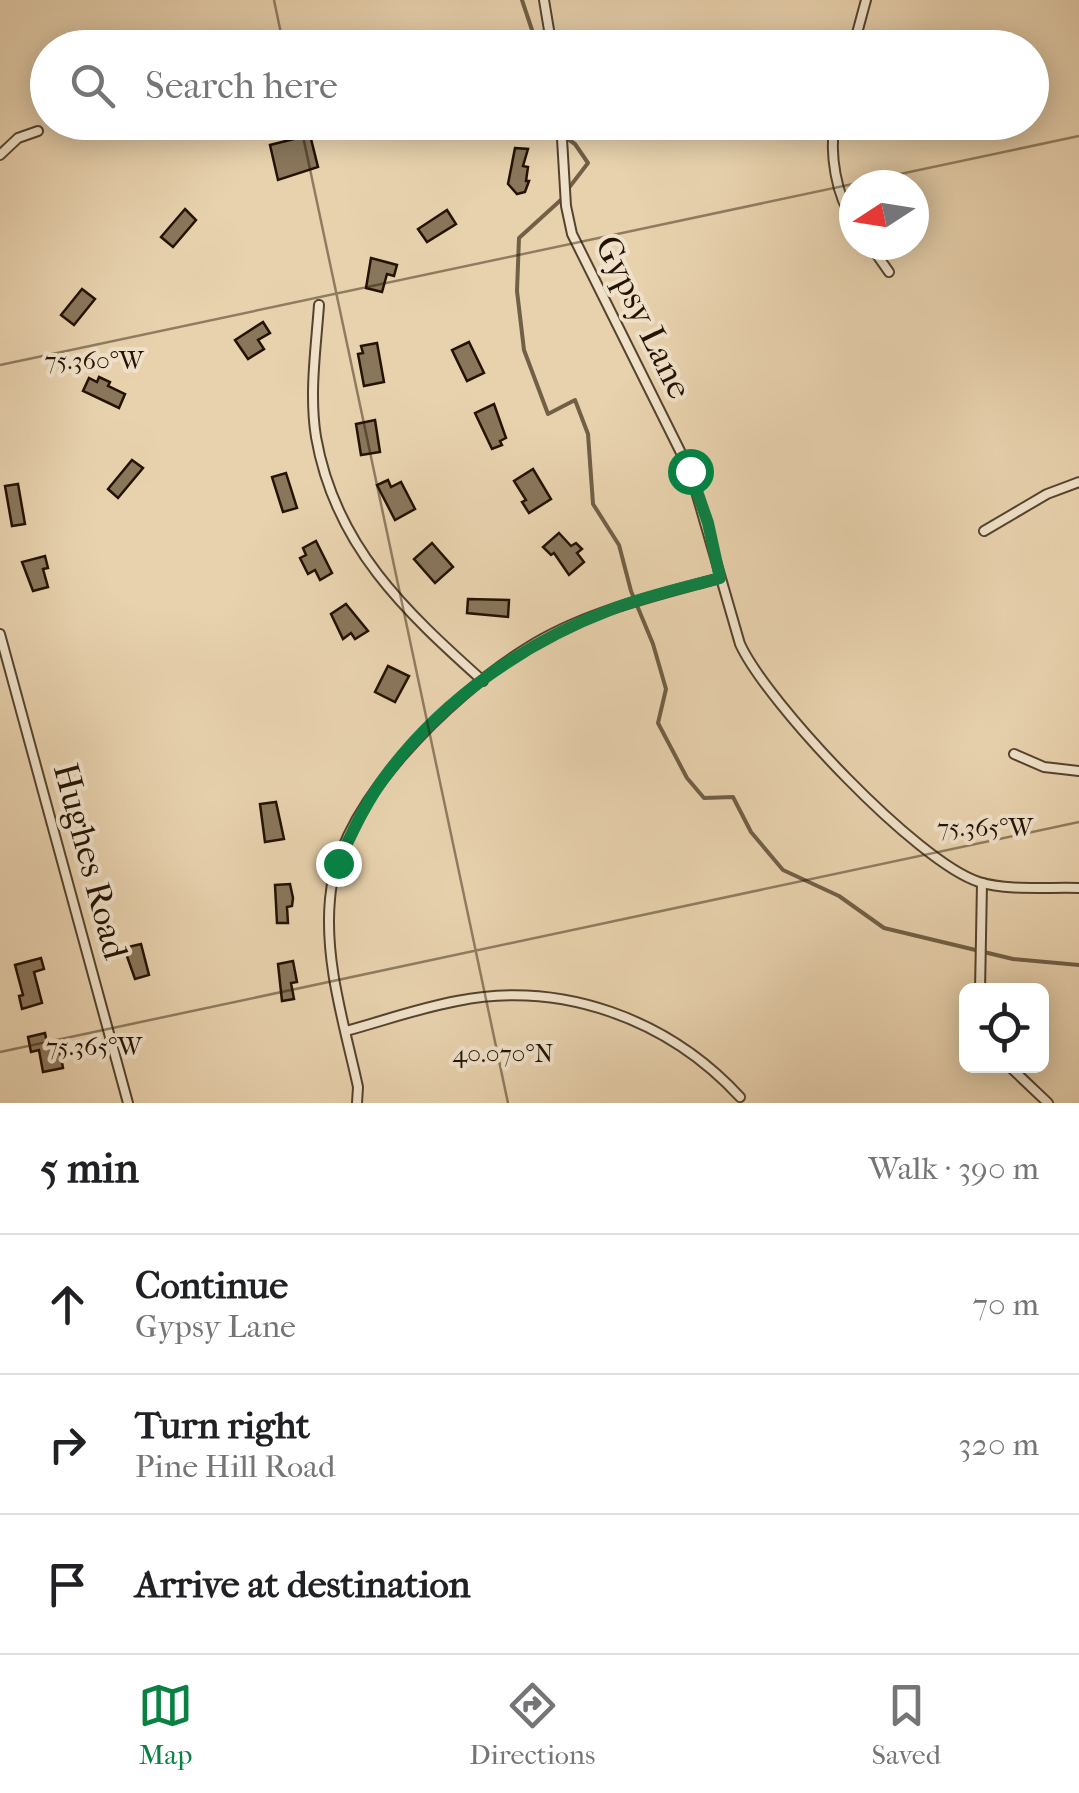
<!DOCTYPE html>
<html lang="en">
<head>
<meta charset="utf-8">
<style>
	:root { --surface:#fff; --page:#f6f6f6; --text:#202124; --muted:#757577; --line:#e0e0e0; --accent:#0b8043 }
	body { margin:0; font-family:"IM FELL French Canon",serif; background:var(--page); color:var(--text) }
	.controls { position:absolute; right:30px; bottom:30px; display:grid; overflow:hidden; border-radius:15px; box-shadow:0 5px 25px #0003 }
	.controls button { width:90px; height:90px; display:grid; place-items:center; padding:0; border:0; border-bottom:2px solid var(--line); background:var(--surface); color:var(--text); font:50px sans-serif }
	.compass { position:absolute; left:839px; top:170px; width:90px; height:90px; border-radius:50%; background:var(--surface); box-shadow:0 5px 25px #0003; rotate:258deg }
	.stop { position:absolute; width:30px; height:30px; margin:-22px; border:8px solid #0b8043; border-radius:50%; background:#fff }
	.stop.end { background:#0b8043; border-color:#fff; box-shadow:0 2px 10px #0008 }
	.list { margin:0; padding:0; list-style:none }
	h2 { display:flex; justify-content:space-between; align-items:center; height:130px; margin:0; padding:0 40px; font-size:42px }
	h2 small { font-size:32px; font-weight:400; color:var(--muted) }
	.list li { display:grid; grid-template-columns:65px 1fr auto; gap:30px; align-items:center; box-sizing:border-box; height:140px; padding:0 40px; border-top:2px solid var(--line) }
	.list b { display:block; font-size:38px; white-space:nowrap }
	.list p { margin:0; font-size:32px; white-space:nowrap; color:var(--muted) }
	.list em { font-size:32px; font-style:normal; color:var(--muted) }
	.icon { flex:none; width:55px; height:55px; fill:none; stroke:currentColor; stroke-width:2; stroke-linecap:round; stroke-linejoin:round }
	.map { position:relative; flex:none; width:1079px; height:1103px; overflow:hidden }
	.search { position:absolute; background:var(--surface); box-shadow:0 5px 25px #0003; left:30px; right:30px; top:30px; height:110px; display:flex; align-items:center; gap:25px; box-sizing:border-box; padding:0 35px; border-radius:55px; color:var(--muted); font-size:38px }
	.sheet { height:550px; background:var(--surface) }
	nav { display:flex; justify-content:space-around; align-items:center; box-sizing:border-box; height:140px; border-top:2px solid var(--line); background:var(--surface); font-size:28px; color:var(--muted) }
	nav a { display:grid; justify-items:center; gap:5px }
	nav .on { color:var(--accent) }
	.map>svg:first-child { display:block }
	.lines { fill:none; stroke-linecap:round; stroke-linejoin:round }
	.stream { stroke:#715f46; stroke-width:4 }
	.building { fill:#8a765b; stroke:#241302; stroke-width:2.5 }
	.minor-casing { stroke:#55432d; stroke-width:12 }
	.minor { stroke:#f0e2ca; stroke-width:8 }
	.route { stroke:#0b8043; stroke-width:12 }
	.ticks { fill:none; stroke:#241302; stroke-width:2.5; stroke-opacity:0.45 }
	.labels { text-anchor:middle; stroke-width:8; stroke-linejoin:round; paint-order:stroke }
	.street-label { font-size:35px; fill:#241302; stroke:#f0e2ca }
	.ticks-label { font-size:25px; text-anchor:middle; fill:#241302; stroke:#f0e2ca; stroke-width:8; stroke-linejoin:round; paint-order:stroke }
</style>
</head>
<body>
<div class="map">
<svg width="1079" height="1103" viewBox="0 0 1079 1103">
	<rect width="100%" height="100%" fill="#e8d2ae"/>
	<filter id="stains"><feTurbulence type="fractalNoise" baseFrequency=".002" numOctaves="4"/><feColorMatrix values="0 0 0 0 .2 0 0 0 0 .09 0 0 0 0 .02 0 0 0 .5 -.17"/></filter>
	<radialGradient id="worn" r=".72"><stop offset=".6" stop-color="#630" stop-opacity="0"/><stop offset="1" stop-color="#630" stop-opacity=".3"/></radialGradient>
	<g class="lines">
		<!-- stream -->
		<g class="stream">
			<path d="M522,0l16,48"/>
			<path d="M554,122l-1,7 22,15 13,19 -20,26"/>
			<path d="M563,198l-44,40 -2,53 7,59 24,64 27,-14 13,34 5,70 26,41 12,46 22,53 13,45 -8,34 29,55 17,20 29,-1 18,35 32,38 56,26 45,32 129,31 66,6"/>
		</g>
	</g>
	<!-- building -->
	<g class="building">
		<path d="M310,135l8,32 -40,13 -8,-35z"/>
		<path d="M515,148l13,1 -5,17 5,1 -2,14h3l-4,11 -8,2 -9,-10z"/>
		<path d="M185,209l11,11 -23,27 -12,-10z"/>
		<path d="M447,210l9,14 -29,18 -9,-13z"/>
		<path d="M371,258l26,7 -3,11 -7,-2 -5,18 -16,-4z"/>
		<path d="M82,289l13,10 -21,26 -13,-10z"/>
		<path d="M263,322l7,11 -12,7 6,9 -16,10 -13,-19z"/>
		<path d="M469,342l15,31 -17,8 -15,-31z"/>
		<path d="M377,343l7,39 -20,4 -6,-32 5,-1 -2,-7z"/>
		<path d="M99,377l11,5 -2,4 17,8 -6,14 -36,-17 6,-13 8,4z"/>
		<path d="M494,404l12,34 -6,3 2,4 -10,4 -17,-36z"/>
		<path d="M375,420l5,32 -19,3 -5,-31z"/>
		<path d="M132,460l11,8 -25,30 -10,-9z"/>
		<path d="M533,469l18,30 -22,14 -7,-11 4,-2 -12,-19z"/>
		<path d="M286,473l11,35 -14,4 -11,-35z"/>
		<path d="M388,480l3,7 10,-5 14,27 -20,11 -18,-35z"/>
		<path d="M18,484l7,40 -13,2 -7,-40z"/>
		<path d="M559,533l12,13 5,-3 6,6 -5,4 7,9 -15,13 -15,-22 -3,2 -8,-8z"/>
		<path d="M316,541l16,32 -12,7 -5,-10 -7,4 -8,-16 6,-3 -3,-7z"/>
		<path d="M432,543l21,24 -18,16 -21,-24z"/>
		<path d="M45,556l3,12 -5,1 5,18 -15,4 -11,-29z"/>
		<path d="M468,599l41,1 -1,17 -41,-4z"/>
		<path d="M346,604l22,27 -13,8 -4,-6 -8,6 -12,-25z"/>
		<path d="M388,666l21,10 -14,26 -20,-10z"/>
		<path d="M276,802l8,37 -19,3 -5,-38z"/>
		<path d="M290,884l3,14 -1,8 -5,1 1,16h-11l-2,-38z"/>
		<path d="M141,944l8,31 -14,4 -11,-31z"/>
		<path d="M41,958l3,11 -10,3 8,31 -20,6 -3,-13 4,-1 -8,-30z"/>
		<path d="M293,961l4,21 -6,1 3,16 -12,2 -4,-37z"/>
		<path d="M45,1033l3,15 11,-3 4,23 -20,4 -4,-22 -8,2 -3,-15z"/>
	</g>
	<g class="lines">
		<!-- minor casing -->
		<g class="minor-casing">
			<g id="minor">
				<path d="M544,0l8,48"/>
				<path d="M853,48l13,-48"/>
				<path d="M561,122l5,84 6,28 118,237 50,173c27,59 177,218 239,238 30,9 68,5 100,6"/>
				<path d="M835,122c-6,31 1,74 19,99"/>
				<path d="M0,155l18,-17 20,-7"/>
				<path d="M870,245l19,27"/>
				<path d="M319,305c-3,43 -10,89 -3,132 19,109 89,174 167,244"/>
				<path d="M984,531l63,-37 32,-12"/>
				<path d="M0,634l128,469"/>
				<path d="M1014,754l30,13 35,4"/>
				<path d="M980,991l2,-108"/>
				<path d="M346,1031c37,-10 73,-23 111,-30 105,-21 211,18 283,96"/>
				<path d="M1009,1066l39,37"/>
				<path d="M357,1103l1,-16c-13,-60 -34,-125 -28,-188 7,-95 120,-203 197,-251 57,-36 128,-52 193,-70"/>
			</g>
		</g>
		<!-- minor -->
		<use href="#minor" class="minor"/>
	</g>
	<g class="lines">
		<!-- route -->
		<path class="route" d="M338,863c15,-33 30,-65 52,-93 55,-72 136,-128 220,-160 35,-14 73,-22 110,-32l-12,-55 -18,-52"/>
	</g>
	<!-- ticks -->
	<path class="ticks" d="M274,0l10,48M300,122l208,981M0,365l1079,-229M0,1052l1079,-230"/>
	<g class="labels">
		<!-- street labels -->
		<g class="street-label">
			<text transform="translate(644 317) rotate(64)" y="12">Gypsy Lane</text>
			<text transform="translate(91 861) rotate(75)" y="12">Hughes Road</text>
		</g>
	</g>
	<g class="ticks-label">
		<text x="94" y="369">75.360°W</text>
		<text x="985" y="836">75.365°W</text>
		<text x="94" y="1055">75.365°W</text>
		<text x="503" y="1062">40.070°N</text>
	</g>
	<rect width="100%" height="100%" filter="url(#stains)"/>
	<rect width="100%" height="100%" fill="url(#worn)"/>
</svg>
<div class="controls">
<button><svg class="icon" aria-label="locate" viewBox="0 0 24 24"><circle cx="12" cy="12" r="6"/><path d="M12 2v4M12 18v4M2 12h4M18 12h4"/></svg></button>
</div>
<svg class="compass" viewBox="-18 -18 36 36"><path d="M0-13l5 13h-10z" fill="#e53935"/><path d="M0 13l5-13h-10z" fill="#757577"/></svg>
<div class="stop" style="left:690px;top:471px"></div>
<div class="stop end" style="left:338px;top:863px"></div>
<div class="search"><svg class="icon" aria-label="search" viewBox="0 0 24 24"><circle cx="10" cy="10" r="6"/><path d="M15 15l6 6"/></svg>Search here</div>
</div>
<section class="sheet">
<h2>5 min<small>Walk · 390 m</small></h2>
<ul class="list">
<li><svg class="icon" aria-label="ahead" viewBox="0 0 24 24"><path d="M12 20V5M6 11l6-6 6 6"/></svg><div><b>Continue</b><p>Gypsy Lane</p></div><em>70 m</em></li>
<li><svg class="icon" aria-label="right" viewBox="0 0 24 24"><path d="M7 20v-9h11M14 6l5 5-5 5"/></svg><div><b>Turn right</b><p>Pine Hill Road</p></div><em>320 m</em></li>
<li><svg class="icon" aria-label="arrive" viewBox="0 0 24 24"><path d="M6 21V4h12l-3 4 3 4H6"/></svg><div><b>Arrive at destination</b></div></li>
</ul>
</section>
<nav>
<a class="on"><svg class="icon" aria-label="map" viewBox="0 0 24 24"><path d="M3 6l6-2 6 2 6-2v14l-6 2-6-2-6 2zM9 4v14M15 6v14"/></svg>Map</a>
<a><svg class="icon" aria-label="directions" viewBox="0 0 24 24"><path d="M12 3l9 9-9 9-9-9zM9 14v-3h6M13 9l2 2-2 2"/></svg>Directions</a>
<a><svg class="icon" aria-label="saved" viewBox="0 0 24 24"><path d="M7 4h10v16l-5-4-5 4z"/></svg>Saved</a>
</nav>
</body>
</html>
